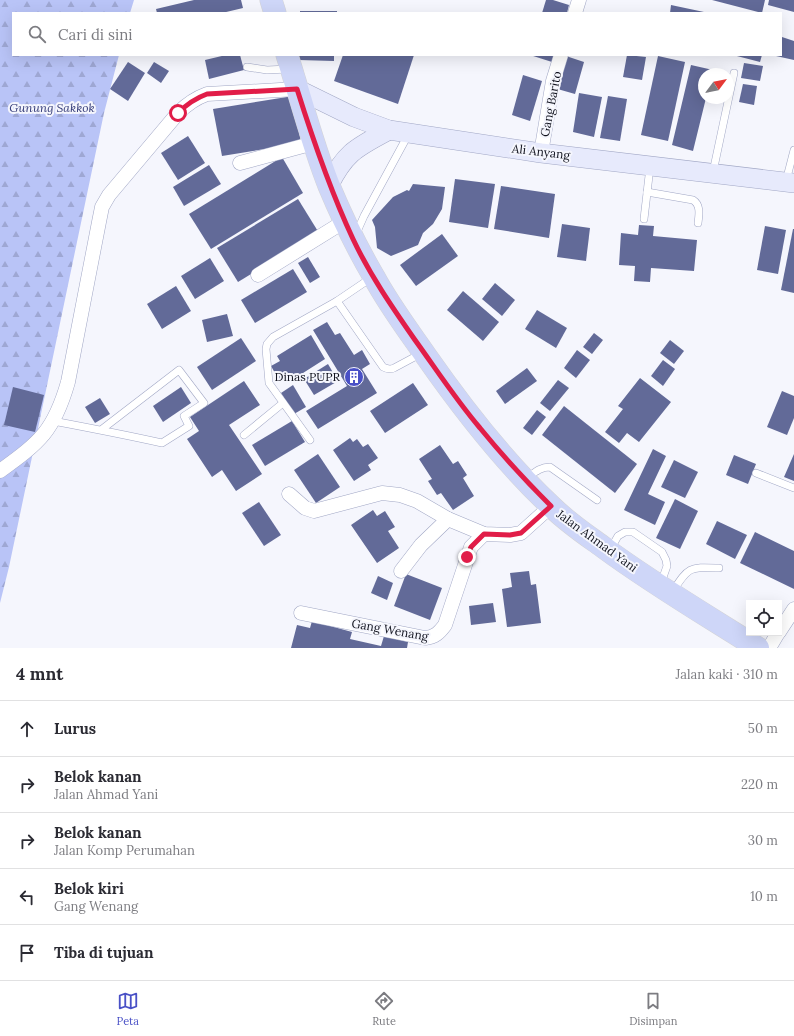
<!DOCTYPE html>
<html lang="id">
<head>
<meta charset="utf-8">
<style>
	:root { --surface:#fff; --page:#f7f7f7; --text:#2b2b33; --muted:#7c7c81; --line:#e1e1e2; --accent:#4950c6 }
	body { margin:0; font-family:Lora,serif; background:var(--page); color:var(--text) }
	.controls { position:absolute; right:12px; bottom:12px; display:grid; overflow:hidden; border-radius:0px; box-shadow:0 4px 16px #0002 }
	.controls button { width:36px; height:36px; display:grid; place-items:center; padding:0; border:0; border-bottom:1px solid var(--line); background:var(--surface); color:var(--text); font:20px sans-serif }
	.compass { position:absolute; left:698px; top:68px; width:36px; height:36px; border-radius:50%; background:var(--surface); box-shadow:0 4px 16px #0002; rotate:58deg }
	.stop { position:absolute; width:12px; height:12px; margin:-9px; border:3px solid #e11d48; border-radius:50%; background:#fff }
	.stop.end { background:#e11d48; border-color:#fff; box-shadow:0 1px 4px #0008 }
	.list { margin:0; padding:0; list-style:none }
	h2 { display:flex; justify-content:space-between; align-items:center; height:52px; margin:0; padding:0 16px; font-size:17px }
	h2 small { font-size:13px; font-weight:400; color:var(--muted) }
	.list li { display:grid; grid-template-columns:26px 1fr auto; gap:12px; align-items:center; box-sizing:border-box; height:56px; padding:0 16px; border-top:1px solid var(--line) }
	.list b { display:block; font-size:15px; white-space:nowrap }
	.list p { margin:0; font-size:13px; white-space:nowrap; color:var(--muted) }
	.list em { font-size:13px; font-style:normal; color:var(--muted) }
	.icon { flex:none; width:22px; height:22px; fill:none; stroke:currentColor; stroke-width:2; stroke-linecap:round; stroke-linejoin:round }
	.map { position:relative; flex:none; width:794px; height:648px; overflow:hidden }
	.search { position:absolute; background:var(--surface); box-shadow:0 4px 16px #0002; left:12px; right:12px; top:12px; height:44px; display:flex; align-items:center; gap:10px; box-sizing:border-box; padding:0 14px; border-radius:0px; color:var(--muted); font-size:15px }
	.sheet { height:332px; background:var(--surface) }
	nav { display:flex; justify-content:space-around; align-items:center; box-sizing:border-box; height:56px; border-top:1px solid var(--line); background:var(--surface); font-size:11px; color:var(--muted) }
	nav a { display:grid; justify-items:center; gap:2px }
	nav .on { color:var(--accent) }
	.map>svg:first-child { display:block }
	.forest { fill:url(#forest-firs) }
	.building { fill:#626a98 }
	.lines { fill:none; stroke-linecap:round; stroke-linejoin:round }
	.lane-casing { stroke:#a1a7c5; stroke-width:8 }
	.street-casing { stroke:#a1a7c5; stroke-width:15 }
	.secondary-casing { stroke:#a1a7c5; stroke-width:20 }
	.primary-casing { stroke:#d4d4d6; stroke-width:23 }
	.lane { stroke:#fff; stroke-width:7 }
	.street { stroke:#fff; stroke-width:14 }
	.secondary { stroke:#e7eafc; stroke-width:19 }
	.primary { stroke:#ced6f8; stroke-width:22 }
	.route { stroke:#e11d48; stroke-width:5 }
	.labels { text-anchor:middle; stroke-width:4; stroke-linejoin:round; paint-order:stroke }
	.street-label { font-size:12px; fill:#10121d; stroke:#f5f6fd }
	.park-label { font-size:12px; font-style:italic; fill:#363d7a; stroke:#f5f6fd }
	.poi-label { font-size:12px; fill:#10121d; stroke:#f5f6fd; text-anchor:end }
</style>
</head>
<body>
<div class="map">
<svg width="794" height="648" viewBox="0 0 794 648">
	<defs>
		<pattern id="forest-firs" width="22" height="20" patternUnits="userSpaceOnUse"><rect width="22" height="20" fill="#b9c4f7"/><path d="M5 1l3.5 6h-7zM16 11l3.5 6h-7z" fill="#9ea7d3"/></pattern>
	</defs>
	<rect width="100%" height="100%" fill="#f5f6fd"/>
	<!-- forest -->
	<path class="forest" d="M0,0h134l-4,13h-117v42h106l-15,58 -95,454 -9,36z"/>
	<!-- building -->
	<g class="building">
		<path d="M194,0h47l2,8 -21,5h-65l-1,-4z"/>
		<path d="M546,0h7l16,5 -2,8h-25z"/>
		<path d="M712,0h53l-3,13z"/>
		<path d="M769,0h25v12l-26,-7z"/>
		<path d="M671,5l33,7v1h-34z"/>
		<rect x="300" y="11" width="37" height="2"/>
		<path d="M782,37l12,4v19l-18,-4 5,-1z"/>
		<path d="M226,55h14l4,15 -35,9 -4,-19z"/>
		<path d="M299,55h35v6l-35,-1z"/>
		<path d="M343,55h71l-16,49 -64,-23z"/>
		<path d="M530,55h24l-2,7z"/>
		<path d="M563,55l21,7 -9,32 -21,-6z"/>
		<path d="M627,55l19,2 -4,23 -19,-3z"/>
		<path d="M733,55h29l-2,7z"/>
		<path d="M658,56l27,6 -17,79 -27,-6z"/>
		<path d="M128,62l17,11 -17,28 -18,-12z"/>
		<path d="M154,62l15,9 -8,12 -14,-10z"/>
		<path d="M744,63l19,3 -3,15 -19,-3z"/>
		<path d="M691,65l22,5 -1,4h-8v24h2l-13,53 -21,-6z"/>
		<path d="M523,75l19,6 -12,40 -18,-6z"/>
		<path d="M743,84l14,2 -3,19 -15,-3z"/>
		<path d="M579,93l23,4 -8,40 -21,-5z"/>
		<path d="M293,96l8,47 -79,13 -9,-47z"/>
		<path d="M608,96l19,3 -7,42 -20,-3z"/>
		<path d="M188,136l17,27 -27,17 -17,-27z"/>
		<path d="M282,157l21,36 -92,56 -22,-35z"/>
		<path d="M209,165l12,19 -37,22 -11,-19z"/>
		<path d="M455,179l40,5 -7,44 -39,-6z"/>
		<path d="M413,184l32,3 -3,22 -9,15 -10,9 -5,12 -27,11 -14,-8 -2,-21 -3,-7 21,-23 14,-7 2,1z"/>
		<path d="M501,186l54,8 -6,44 -55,-9z"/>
		<path d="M298,199l21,34 -81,49 -21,-34z"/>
		<path d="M562,224l28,4 -4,33 -29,-4z"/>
		<path d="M639,225l15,1 -1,10 44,4 -3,31 -43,-3 -1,14 -16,-1 1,-15 -16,-1 2,-32 17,2z"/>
		<path d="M765,226l21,4 -8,44 -21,-4z"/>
		<path d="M793,229h1v64l-13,-3z"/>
		<path d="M442,234l16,22 -42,30 -16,-21z"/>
		<path d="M308,257l12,20 -10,6 -12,-20z"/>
		<path d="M210,258l14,23 -29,18 -14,-23z"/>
		<path d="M293,269l14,23 -52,31 -14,-23z"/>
		<path d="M495,283l20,17 -13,16 -20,-17z"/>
		<path d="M176,286l15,25 -29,18 -15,-25z"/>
		<path d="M463,291l36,31 -16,19 -36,-31z"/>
		<path d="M537,310l30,18 -11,20 -31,-19z"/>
		<path d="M227,314l6,22 -26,6 -5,-22z"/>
		<path d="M327,322l8,13 5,-2 14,22 8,-5 8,14 -8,5 15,24 -59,36 -12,-18 41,-25 -34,-56z"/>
		<path d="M594,333l9,7 -11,14 -9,-7z"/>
		<path d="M311,335l14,24 -33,21 -2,-3 -10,5 -9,-16 9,-5 -3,-5z"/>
		<path d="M241,338l15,23 -44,29 -15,-23z"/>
		<path d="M670,340l14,11 -10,13 -14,-11z"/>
		<path d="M577,350l13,10 -14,18 -12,-10z"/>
		<path d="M663,360l12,9 -12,17 -12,-10z"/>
		<path d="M328,364l10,17 -24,14 -10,-16z"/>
		<path d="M527,368l10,13 -32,23 -9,-13z"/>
		<path d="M640,378l31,24 -32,40 -12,-9 -8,10 -14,-11 18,-23 -5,-3z"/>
		<path d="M558,380l11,8 -19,23 -10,-8z"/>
		<path d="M244,381l16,24 -31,20 33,49 -26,17 -14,-21 -10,7 -25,-38 12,-8 -9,-14z"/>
		<path d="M413,383l15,22 -43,28 -15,-22z"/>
		<path d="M293,385l13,22 -12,7 -13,-21z"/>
		<path d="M13,387l31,8 -9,37 -31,-7z"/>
		<path d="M181,387l10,16 -28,19 -10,-16z"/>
		<path d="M782,391l12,5v22l-7,17 -20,-8z"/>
		<path d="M100,398l10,16 -15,9 -10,-16z"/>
		<path d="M564,406l73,58 -22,29 -73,-58z"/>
		<path d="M537,410l9,7 -14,18 -9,-7z"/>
		<path d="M292,421l13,21 -40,24 -13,-21z"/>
		<path d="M350,438l3,4 4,-3 6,8 5,-3 10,14 -10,7 3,5 -17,11 -21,-31z"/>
		<path d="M440,445l13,19 5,-3 9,14 -4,3 11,18 -21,14 -12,-17 -4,2 -9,-14 4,-2 -13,-20z"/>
		<path d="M653,449l13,7 -18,38 17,8 -10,23 -31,-15z"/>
		<path d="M318,454l22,33 -24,16 -22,-33z"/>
		<path d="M794,454v27l-10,-4z"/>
		<path d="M734,455l22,9 -8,20 -22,-9z"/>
		<path d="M674,460l24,12 -13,26 -24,-11z"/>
		<path d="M675,499l23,12 -18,38 -24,-11z"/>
		<path d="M259,502l22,33 -17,11 -22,-33z"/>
		<path d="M373,510l4,6 8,-5 10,16 -7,4 11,17 -22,15 -26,-38z"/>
		<path d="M717,521l30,14 -12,24 -29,-15z"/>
		<path d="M755,532l39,19v38l-54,-26z"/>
		<path d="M529,571l2,14 5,-1 5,39 -34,4 -5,-38 10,-2 -2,-14z"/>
		<path d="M406,574l36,14 -12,32 -36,-14z"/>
		<path d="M378,576l15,7 -6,17 -16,-7z"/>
		<path d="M493,603l3,19 -25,3 -2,-19z"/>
		<path d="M312,621l40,11 -2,7 31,7 3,-10 24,6 -1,6h-116l6,-23 13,3z"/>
	</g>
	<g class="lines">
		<!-- lane casing -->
		<g class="lane-casing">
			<g id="lane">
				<path d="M247,67l20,3 21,-1"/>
				<path d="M713,172l21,-99"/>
				<path d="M786,181l8,-31"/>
				<path d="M647,192l46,8c8,5 6,15 5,23"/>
				<path d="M644,219l6,-52"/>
				<path d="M356,234l8,-18 44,-81"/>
				<path d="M337,301l46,66c4,2 7,3 11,1l28,-15"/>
				<path d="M53,421c37,7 73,14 109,22l27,-17 -5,-10 20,-13 -25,-33 -78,60"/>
				<path d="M244,435l39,-32"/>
				<path d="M310,440l-41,-57 -3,-34 1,-5 6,-7 64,-36 34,-23"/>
				<path d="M756,473l38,15"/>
				<path d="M527,478c7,-5 13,-11 23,-11l47,33"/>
				<path d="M610,550l8,-14 7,-4h8l29,20 4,8 1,6 -6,17"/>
				<path d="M673,591c16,-25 17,-24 46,-23"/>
			</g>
		</g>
		<!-- street casing -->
		<g class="street-casing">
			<g id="street">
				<path d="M575,13l4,-13"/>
				<path d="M541,153l12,-72 8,-26"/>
				<path d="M240,163l74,-20"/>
				<path d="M258,275l87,-54"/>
				<path d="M0,471c40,-29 54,-40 68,-89l31,-160 3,-15 7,-12 69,-82c9,-9 18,-15 29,-19l90,-5"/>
				<path d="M289,494l16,14 9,3 68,-18 18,2 17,6 31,18 36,15 26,1 11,-2 30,-27"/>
				<path d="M401,571l20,-26 27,-26"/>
				<path d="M301,613l124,25c10,-1 14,-5 20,-13l26,-78 13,-13"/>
				<path d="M779,632l15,-23"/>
				<path d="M769,648l9,-15"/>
			</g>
		</g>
		<!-- secondary casing -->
		<g class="secondary-casing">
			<g id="secondary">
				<path d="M297,89l57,28 35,13 152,23 253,30"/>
				<path d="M329,185c17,-34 29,-38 60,-55"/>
			</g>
		</g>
		<!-- primary casing -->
		<g class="primary-casing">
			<g id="primary">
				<path d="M271,0l4,13"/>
				<path d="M287,55c14,44 25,88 42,131 13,31 28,62 45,91 15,28 34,53 52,79 37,53 78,106 125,150 16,16 34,28 52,41 50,37 103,68 155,101"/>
			</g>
		</g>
		<!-- lane -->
		<use href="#lane" class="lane"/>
		<!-- street -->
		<use href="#street" class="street"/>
		<!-- secondary -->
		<use href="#secondary" class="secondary"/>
		<!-- primary -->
		<use href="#primary" class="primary"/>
	</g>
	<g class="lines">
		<!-- route -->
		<path class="route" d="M178,113c9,-9 18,-15 29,-19l90,-5c16,51 33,101 56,150 17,36 39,68 62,101 21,29 41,60 65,88 22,27 46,53 71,78l-30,27 -11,2 -26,-1 -13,13 -4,10"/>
	</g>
	<!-- icons -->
	<defs>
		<g id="building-disc" transform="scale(1)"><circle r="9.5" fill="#4950c6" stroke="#f5f6fd"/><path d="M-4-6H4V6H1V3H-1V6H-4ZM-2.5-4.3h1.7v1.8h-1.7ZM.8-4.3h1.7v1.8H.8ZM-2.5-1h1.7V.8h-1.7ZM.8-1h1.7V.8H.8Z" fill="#fff"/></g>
	</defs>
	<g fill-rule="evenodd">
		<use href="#building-disc" x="354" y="377"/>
	</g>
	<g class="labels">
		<!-- street labels -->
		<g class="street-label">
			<text transform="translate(551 104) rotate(-79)" y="4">Gang Barito</text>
			<text transform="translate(541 152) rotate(7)" y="4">Ali Anyang</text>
			<text transform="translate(597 541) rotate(36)" y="4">Jalan Ahmad Yani</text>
			<text transform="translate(390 630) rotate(10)" y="4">Gang Wenang</text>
		</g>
		<!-- park labels -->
		<g class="park-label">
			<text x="52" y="112">Gunung Sakkok</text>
		</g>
		<!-- poi labels -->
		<g class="poi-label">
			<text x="340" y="381">Dinas PUPR</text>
		</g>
	</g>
</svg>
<div class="controls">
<button><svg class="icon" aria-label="locate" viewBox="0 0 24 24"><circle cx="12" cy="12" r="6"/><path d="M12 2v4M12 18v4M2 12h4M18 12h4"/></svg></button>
</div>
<svg class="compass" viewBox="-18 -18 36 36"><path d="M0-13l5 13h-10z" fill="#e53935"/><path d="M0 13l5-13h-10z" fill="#7c7c81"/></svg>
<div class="stop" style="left:178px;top:113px"></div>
<div class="stop end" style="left:467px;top:557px"></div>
<div class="search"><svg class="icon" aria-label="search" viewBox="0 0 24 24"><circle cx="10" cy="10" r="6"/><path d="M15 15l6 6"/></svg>Cari di sini</div>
</div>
<section class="sheet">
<h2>4 mnt<small>Jalan kaki · 310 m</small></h2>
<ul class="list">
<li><svg class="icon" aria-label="ahead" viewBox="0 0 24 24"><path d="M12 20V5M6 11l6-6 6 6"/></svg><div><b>Lurus</b></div><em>50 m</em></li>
<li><svg class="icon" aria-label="right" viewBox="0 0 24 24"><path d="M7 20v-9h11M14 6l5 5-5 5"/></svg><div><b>Belok kanan</b><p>Jalan Ahmad Yani</p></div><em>220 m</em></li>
<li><svg class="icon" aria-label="right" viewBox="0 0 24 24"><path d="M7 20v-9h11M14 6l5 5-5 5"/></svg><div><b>Belok kanan</b><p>Jalan Komp Perumahan</p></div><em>30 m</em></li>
<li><svg class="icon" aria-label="left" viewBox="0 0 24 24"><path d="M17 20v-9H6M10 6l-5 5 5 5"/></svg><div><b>Belok kiri</b><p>Gang Wenang</p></div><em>10 m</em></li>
<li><svg class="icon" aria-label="arrive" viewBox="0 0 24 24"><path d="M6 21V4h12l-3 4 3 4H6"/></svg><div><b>Tiba di tujuan</b></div></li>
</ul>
</section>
<nav>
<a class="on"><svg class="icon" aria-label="map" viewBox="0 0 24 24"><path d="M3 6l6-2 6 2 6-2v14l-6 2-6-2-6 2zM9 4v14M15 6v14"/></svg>Peta</a>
<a><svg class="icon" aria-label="directions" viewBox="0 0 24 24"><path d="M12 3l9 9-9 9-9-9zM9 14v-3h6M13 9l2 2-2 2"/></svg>Rute</a>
<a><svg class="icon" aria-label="saved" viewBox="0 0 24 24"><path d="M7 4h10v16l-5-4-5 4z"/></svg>Disimpan</a>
</nav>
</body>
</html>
